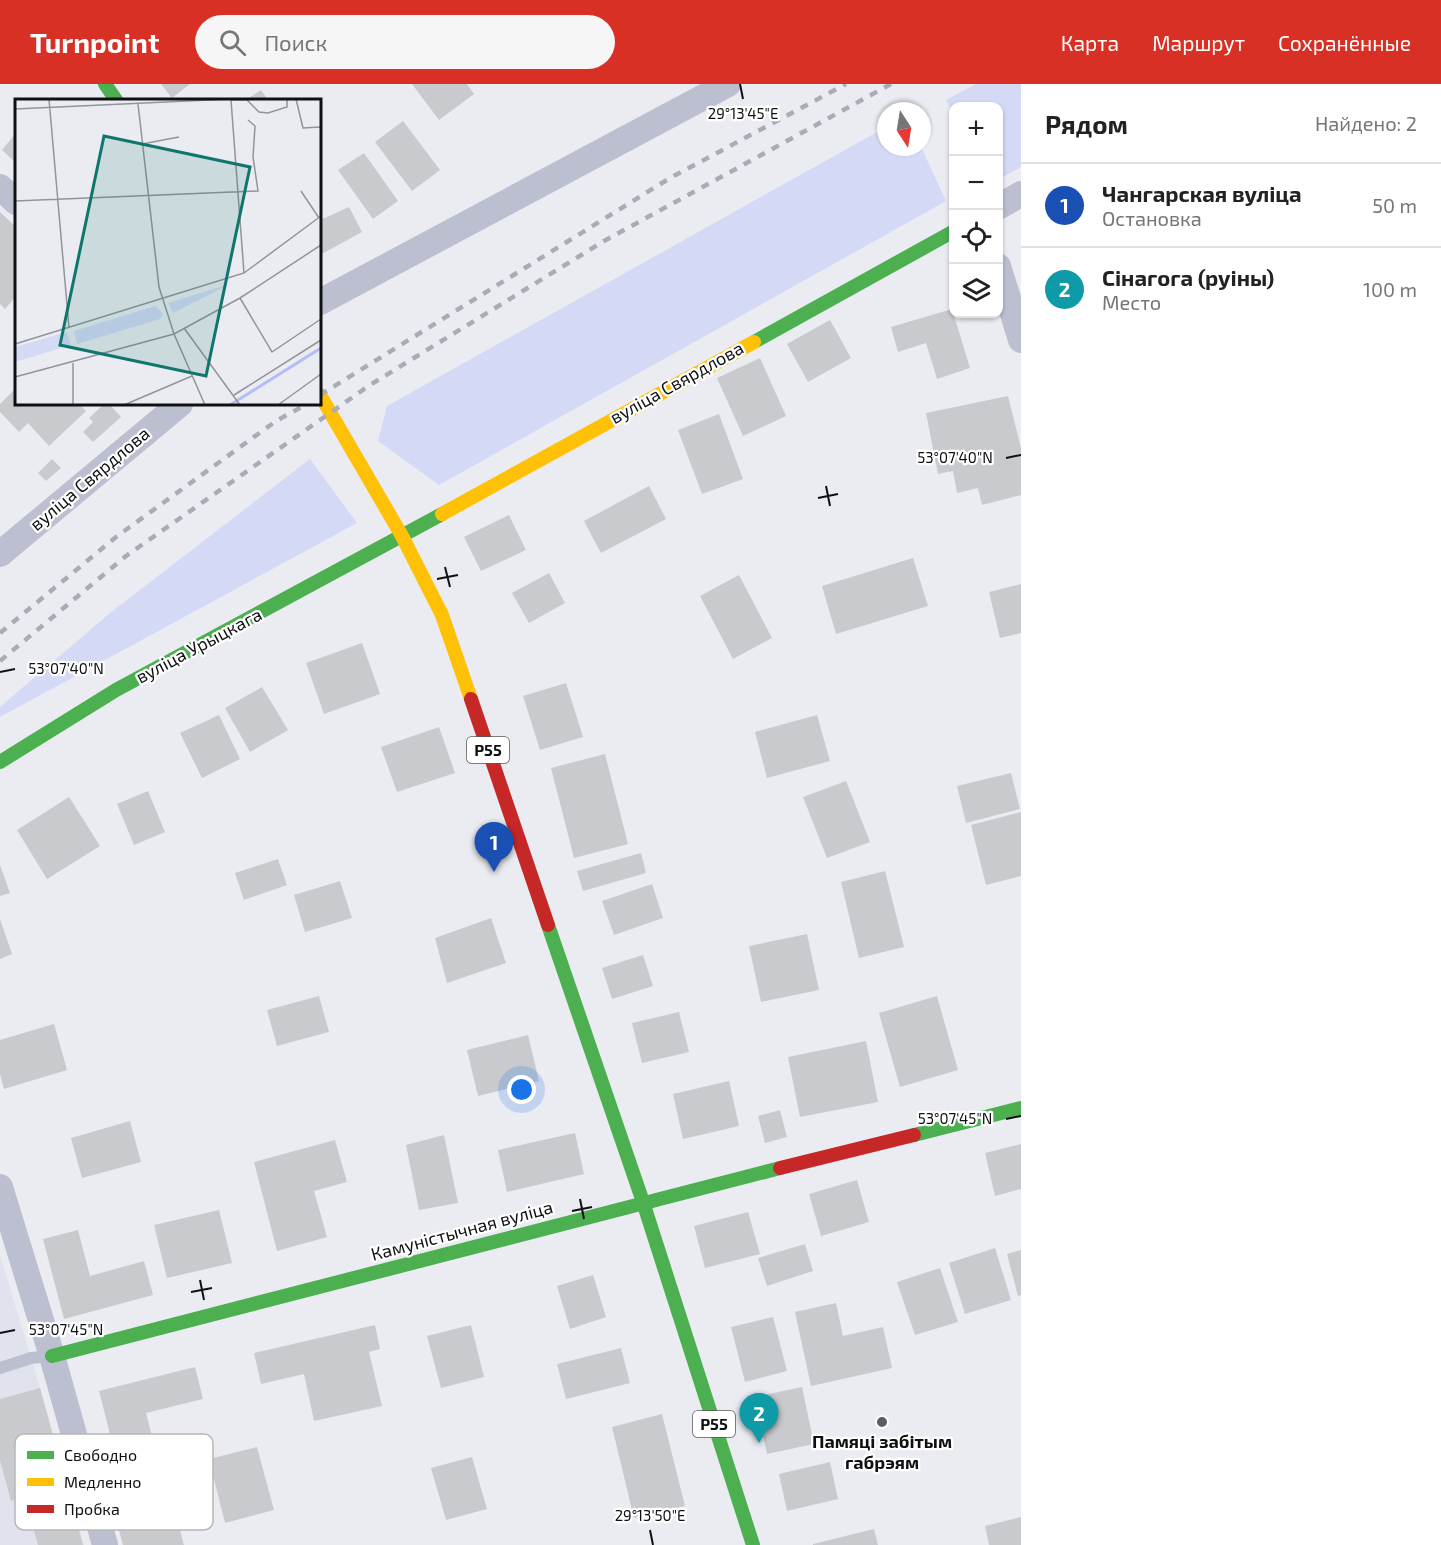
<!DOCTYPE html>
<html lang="ru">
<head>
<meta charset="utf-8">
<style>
	:root { --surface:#fff; --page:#f6f6f6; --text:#222; --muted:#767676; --line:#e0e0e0; --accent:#d93025 }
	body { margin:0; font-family:"Exo 2",sans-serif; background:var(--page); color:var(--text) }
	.controls { position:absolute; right:18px; top:18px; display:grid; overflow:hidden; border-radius:12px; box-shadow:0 2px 4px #0004 }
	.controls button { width:54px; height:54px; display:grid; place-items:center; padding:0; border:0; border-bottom:2px solid var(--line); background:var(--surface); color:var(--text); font:30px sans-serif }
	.compass { position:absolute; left:877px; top:18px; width:54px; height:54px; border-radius:50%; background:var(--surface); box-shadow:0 2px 4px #0004; rotate:168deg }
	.you { position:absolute; left:522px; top:1006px; width:21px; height:21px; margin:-15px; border:4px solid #fff; border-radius:50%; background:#1a73e8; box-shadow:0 0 0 9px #1a73e833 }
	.badge { display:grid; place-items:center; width:39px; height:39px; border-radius:50%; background:var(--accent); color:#fff; font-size:20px; font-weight:700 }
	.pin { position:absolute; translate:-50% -50px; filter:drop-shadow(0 2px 3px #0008) }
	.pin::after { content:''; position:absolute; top:32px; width:21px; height:18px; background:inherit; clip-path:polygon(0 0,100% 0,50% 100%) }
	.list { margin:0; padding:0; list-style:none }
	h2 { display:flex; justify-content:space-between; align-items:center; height:78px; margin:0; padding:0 24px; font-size:26px }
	h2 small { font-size:20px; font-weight:400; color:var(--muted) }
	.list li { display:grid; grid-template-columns:39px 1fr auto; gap:18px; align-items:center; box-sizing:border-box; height:84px; padding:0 24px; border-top:2px solid var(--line) }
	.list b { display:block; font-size:22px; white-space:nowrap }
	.list p { margin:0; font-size:20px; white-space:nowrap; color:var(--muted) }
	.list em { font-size:20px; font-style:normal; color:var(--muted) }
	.icon { flex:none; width:33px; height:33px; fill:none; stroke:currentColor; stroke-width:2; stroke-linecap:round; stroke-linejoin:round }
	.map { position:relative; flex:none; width:1021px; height:1461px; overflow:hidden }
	header { display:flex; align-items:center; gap:36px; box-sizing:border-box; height:84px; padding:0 30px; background:var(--accent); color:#fff }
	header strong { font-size:28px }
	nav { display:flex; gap:33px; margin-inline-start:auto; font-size:21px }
	.search { width:420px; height:54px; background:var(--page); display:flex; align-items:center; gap:15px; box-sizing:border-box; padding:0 21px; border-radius:33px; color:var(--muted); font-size:22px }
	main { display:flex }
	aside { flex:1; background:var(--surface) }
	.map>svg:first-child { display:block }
	.built { fill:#e0e2ee }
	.green { fill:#d4d9f6 }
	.building { fill:#c9cace }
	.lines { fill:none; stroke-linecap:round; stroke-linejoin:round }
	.lane { stroke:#bcbfd0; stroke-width:12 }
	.street { stroke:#bcbfd0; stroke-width:26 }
	.fast { stroke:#4caf50; stroke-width:14 }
	.slow { stroke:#ffc107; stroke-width:14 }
	.jam { stroke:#c62828; stroke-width:14 }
	.rail { stroke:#aaabb6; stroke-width:4.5; stroke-dasharray:8 8; stroke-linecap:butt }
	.ticks { fill:none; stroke:#0f1012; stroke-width:2 }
	.poi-dot { fill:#5c5d60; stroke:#fff; stroke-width:2 }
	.labels { text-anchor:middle; stroke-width:4.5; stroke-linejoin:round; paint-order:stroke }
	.shield { fill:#fff; stroke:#575859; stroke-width:1.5 }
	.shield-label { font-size:16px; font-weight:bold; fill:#0f1012 }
	.street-label { font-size:18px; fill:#0f1012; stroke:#fff }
	.poi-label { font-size:18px; font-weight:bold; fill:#0f1012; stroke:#fff }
	.inset-river { fill:none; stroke:#b4bcf8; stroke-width:3 }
	.inset-road { fill:none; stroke:#939498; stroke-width:1.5 }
	.view { fill:#0f766e; fill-opacity:0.15; stroke:#0f766e; stroke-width:3 }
	.inset-edge { fill:none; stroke:#0f1012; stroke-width:3 }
	.key { fill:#fff; stroke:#b7b7b8; stroke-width:1.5 }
	.key-label { font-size:16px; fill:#0f1012 }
	.ticks-label { font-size:15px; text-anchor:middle; fill:#0f1012; stroke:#fff; stroke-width:4.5; stroke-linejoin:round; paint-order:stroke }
</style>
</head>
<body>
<header>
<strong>Turnpoint</strong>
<div class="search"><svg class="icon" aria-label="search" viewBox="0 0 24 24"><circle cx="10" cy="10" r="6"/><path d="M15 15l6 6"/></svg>Поиск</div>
<nav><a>Карта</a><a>Маршрут</a><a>Сохранённые</a></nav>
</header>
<main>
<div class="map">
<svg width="1021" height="1461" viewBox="0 0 1021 1461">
	<rect width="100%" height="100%" fill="#ebecf1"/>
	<!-- built -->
	<path class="built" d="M0,1171l40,133 44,157h-84z"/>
	<!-- green -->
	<g class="green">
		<path d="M976,0h45v83l-22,12 -1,-73h-44l-1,9 -7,-15z"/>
		<path d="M886,43v20h35l25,54 -507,284 -61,-44 9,-35z"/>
		<path d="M310,375l47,64 -357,194v-10l110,-94z"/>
	</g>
	<!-- building -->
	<g class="building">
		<path d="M161,0h29l-18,14z"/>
		<path d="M412,0h55l7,10 -35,26z"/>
		<path d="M261,6l7,10h-22z"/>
		<path d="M403,37l37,49 -28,21 -37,-49z"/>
		<path d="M16,49v30l-14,-13z"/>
		<path d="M364,69l34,48 -25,18 -35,-49z"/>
		<path d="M349,123l13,25 -42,23v-35z"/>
		<path d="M0,128l16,15v69l-11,13 -5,-5z"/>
		<path d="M952,225l18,59 -33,11 -11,-36 -28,9 -7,-25z"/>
		<path d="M830,236l21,38 -43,24 -21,-38z"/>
		<path d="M760,274l26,58 -43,20 -26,-58z"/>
		<path d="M16,304v16h63l7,7 -37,35 -21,-23 -9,9 -19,-20v-8z"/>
		<path d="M1008,312l13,52v47l-39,10 -4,-17 -21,5 -4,-22 -15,3 -12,-61z"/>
		<path d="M104,320h5l12,13 -28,25 -10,-10 10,-10 -4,-4z"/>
		<path d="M719,330l24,65 -41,15 -24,-64z"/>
		<path d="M52,375l9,9 -15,13 -8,-8z"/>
		<path d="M649,402l17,33 -65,34 -17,-32z"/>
		<path d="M509,431l17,35 -45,21 -17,-34z"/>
		<path d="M913,474l15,48 -92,28 -14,-48z"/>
		<path d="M549,489l16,30 -36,20 -17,-30z"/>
		<path d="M739,491l33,63 -39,21 -33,-63z"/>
		<path d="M1021,500v49l-21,5 -11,-46z"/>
		<path d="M362,559l18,51 -56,20 -18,-51z"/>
		<path d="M566,599l17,54 -43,13 -17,-54z"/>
		<path d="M262,603l26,43 -38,22 -25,-44z"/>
		<path d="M219,631l21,44 -38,19 -22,-45z"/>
		<path d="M817,631l13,46 -63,17 -12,-46z"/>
		<path d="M439,643l16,46 -58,19 -16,-45z"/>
		<path d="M605,670l23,90 -54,14 -23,-90z"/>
		<path d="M1011,689l9,36 -54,14 -9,-37z"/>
		<path d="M846,697l24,61 -43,16 -24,-61z"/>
		<path d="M148,707l17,41 -31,13 -17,-41z"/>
		<path d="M69,713l31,49 -53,33 -30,-49z"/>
		<path d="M1021,728v64l-35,9 -15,-60z"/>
		<path d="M641,769l5,20 -63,18 -6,-20z"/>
		<path d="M278,775l9,26 -43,15 -9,-27z"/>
		<path d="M0,781l10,28 -10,3z"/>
		<path d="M885,787l19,76 -45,11 -18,-76z"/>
		<path d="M340,797l12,37 -47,14 -11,-37z"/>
		<path d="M652,800l11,34 -49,17 -12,-34z"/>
		<path d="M491,834l15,45 -59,20 -12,-45z"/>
		<path d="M0,835l12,35 -12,5z"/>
		<path d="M807,850l12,56 -58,12 -12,-56z"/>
		<path d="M643,871l10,31 -41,13 -10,-31z"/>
		<path d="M319,912l10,36 -52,14 -10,-36z"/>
		<path d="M937,912l21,74 -58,17 -21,-74z"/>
		<path d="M679,928l10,40 -47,11 -10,-40z"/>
		<path d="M54,940l13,46 -63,19 -4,-15v-34z"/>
		<path d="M528,951l11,46 -61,15 -11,-46z"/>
		<path d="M866,957l12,61 -78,15 -12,-60z"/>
		<path d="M729,997l10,45 -56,13 -10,-45z"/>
		<path d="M780,1026l7,27 -22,6 -7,-27z"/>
		<path d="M130,1037l11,41 -59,16 -11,-40z"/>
		<path d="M575,1049l9,41 -77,18 -9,-42z"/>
		<path d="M444,1051l14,68 -39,7 -13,-65z"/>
		<path d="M335,1056l12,42 -33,9 13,46 -50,14 -23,-89z"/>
		<path d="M1021,1060v45l-26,7 -10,-43z"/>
		<path d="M857,1096l12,42 -48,14 -12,-42z"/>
		<path d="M219,1126l13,53 -65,15 -13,-53z"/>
		<path d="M748,1128l12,42 -55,14 -11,-42z"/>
		<path d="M78,1146l12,46 54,-15 9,34 -89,24 -21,-80z"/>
		<path d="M805,1160l8,27 -46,15 -9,-28z"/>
		<path d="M995,1164l16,52 -46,14 -16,-51z"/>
		<path d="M1021,1166v45l-3,1 -11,-42z"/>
		<path d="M940,1184l18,54 -43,13 -18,-53z"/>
		<path d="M593,1191l13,42 -36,12 -13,-43z"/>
		<path d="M836,1219l7,33 40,-9 9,41 -81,18 -16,-74z"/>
		<path d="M773,1233l14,54 -42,11 -14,-55z"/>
		<path d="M375,1241l5,24 -11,3 13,54 -68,15 -10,-47 -43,10 -7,-31z"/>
		<path d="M471,1241l13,52 -43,11 -14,-52z"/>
		<path d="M621,1264l9,35 -64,16 -9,-35z"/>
		<path d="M195,1283l8,32 -57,14 9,35 -39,10 -17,-67z"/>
		<path d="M802,1303l12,57 -47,10 -12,-57z"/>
		<path d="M40,1304l27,98 -56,15 -11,-41v-61z"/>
		<path d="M662,1330l23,92 -51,12 -22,-91z"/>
		<path d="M257,1363l17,63 -49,13 -16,-64z"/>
		<path d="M472,1373l15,52 -41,11 -15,-52z"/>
		<path d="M830,1378l8,37 -51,12 -8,-37z"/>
		<path d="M162,1380l22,81h-61l-18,-66z"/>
		<path d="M68,1407l15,54h-45l-12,-43z"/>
		<path d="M1021,1433v28h-32l-4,-19z"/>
		<path d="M874,1445l4,16h-65v-1z"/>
	</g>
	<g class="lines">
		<!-- lane -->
		<path class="lane" d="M0,1284l31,-10 20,-2"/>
		<!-- street -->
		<g class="street">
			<path d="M0,103l16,15"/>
			<path d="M998,123l23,-13"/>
			<path d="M998,182l23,74"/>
			<path d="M320,218l408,-218"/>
			<path d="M0,470l180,-150"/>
			<path d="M0,1103l52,169 53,189"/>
		</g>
		<!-- fast -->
		<g class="fast">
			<path d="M105,0l11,16"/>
			<path d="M754,258l200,-111"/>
			<path d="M0,678l116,-72 326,-176"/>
			<path d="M548,841l95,277 110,343"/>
			<path d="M914,1051l107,-27"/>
			<path d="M52,1272l728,-188"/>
		</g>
		<!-- slow -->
		<g class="slow">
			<path d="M320,311l82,141 40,79 29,84"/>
			<path d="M442,430l312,-172"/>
		</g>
		<!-- jam -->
		<g class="jam">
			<path d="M471,615l77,226"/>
			<path d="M780,1084l134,-33"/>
		</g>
		<!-- rail -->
		<g class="rail">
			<path d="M320,311l350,-217 176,-94"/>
			<path d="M0,549l116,-96 160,-116 31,-17"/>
			<path d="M0,577l126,-105 244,-171 234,-144 287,-157"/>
		</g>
	</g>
	<!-- ticks -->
	<path class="ticks" d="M740,0l3,15M1006,374l15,-3M826,402l4,20M818,414l20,-4M445,483l5,20M437,495l21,-4M0,588l15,-3M1006,1035l15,-3M580,1115l4,20M572,1127l20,-4M200,1196l4,20M191,1208l21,-4M0,1249l15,-3M650,1446l3,15"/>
	<!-- markers -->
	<circle class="poi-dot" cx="882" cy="1338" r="6"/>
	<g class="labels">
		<!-- shield labels -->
		<g class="shield">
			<rect x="467" y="653" width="42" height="26" rx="4.5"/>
			<rect x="693" y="1327" width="42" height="26" rx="4.5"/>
		</g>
		<g class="shield-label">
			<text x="488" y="672">Р55</text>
			<text x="714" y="1346">Р55</text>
		</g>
		<!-- street labels -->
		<g class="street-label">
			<text transform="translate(677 299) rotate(-29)" y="6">вуліца Свярдлова</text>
			<text transform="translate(90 395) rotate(-40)" y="6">вуліца Свярдлова</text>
			<text transform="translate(199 562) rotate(-28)" y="6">вуліца Урыцкага</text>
			<text transform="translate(462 1147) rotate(-15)" y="6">Камуністычная вуліца</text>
		</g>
		<!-- poi labels -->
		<g class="poi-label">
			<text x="882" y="1364">Памяці забітым<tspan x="882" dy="21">габрэям</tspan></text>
		</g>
	</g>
	<!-- overview -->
	<g transform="translate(15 15)">
		<rect width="306" height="306" fill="#ebecf1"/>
		<path d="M215,185l-57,29 -5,-10zM140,207l8,8 -3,5 -83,25 -3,-13zM52,233l4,13 -56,17v-15z" fill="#d4d9f6"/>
		<path class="inset-river" d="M215,306l91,-57"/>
		<path class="inset-road" d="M34,0l20,229M231,0l13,13 9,1 19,-6v-8M281,0l7,29 18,-1M123,5l21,183 15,47 31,71M0,10l216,-10M127,45l37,-7M286,92l18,27M0,102l243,-10 -5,-34 2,-31 -7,-6M229,174l77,-57M225,199l32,54 49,-33M169,229l56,77M0,245l229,-71 -13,-173 31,-1M58,264v42M0,278l159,-43 66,-36 81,-53M219,296l87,-55M109,306l68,-29M263,306l43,-31"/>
		<path class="view" d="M89,37l146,31 -44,209 -146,-31z"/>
		<rect width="306" height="306" class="inset-edge"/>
	</g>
	<!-- legend -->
	<rect x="15" y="1350" width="198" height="96" rx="9" class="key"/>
	<rect x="27" y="1367" width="27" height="8" fill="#4caf50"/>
	<rect x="27" y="1394" width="27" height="8" fill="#ffc107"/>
	<rect x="27" y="1421" width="27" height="8" fill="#c62828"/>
	<g class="key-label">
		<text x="64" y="1377">Свободно</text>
		<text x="64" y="1404">Медленно</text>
		<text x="64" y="1431">Пробка</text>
	</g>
	<g class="ticks-label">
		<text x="743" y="35">29°13'45"E</text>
		<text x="955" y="379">53°07'40"N</text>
		<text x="66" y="590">53°07'40"N</text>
		<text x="955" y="1040">53°07'45"N</text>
		<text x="66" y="1251">53°07'45"N</text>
		<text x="650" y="1437">29°13'50"E</text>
	</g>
</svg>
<div class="controls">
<button>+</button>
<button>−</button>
<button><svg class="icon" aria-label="locate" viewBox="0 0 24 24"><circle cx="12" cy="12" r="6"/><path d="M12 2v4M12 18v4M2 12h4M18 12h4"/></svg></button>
<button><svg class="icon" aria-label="layers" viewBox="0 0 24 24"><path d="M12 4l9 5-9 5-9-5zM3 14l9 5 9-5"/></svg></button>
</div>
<svg class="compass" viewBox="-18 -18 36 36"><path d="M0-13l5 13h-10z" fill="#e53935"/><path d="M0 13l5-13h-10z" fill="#767676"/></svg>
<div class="you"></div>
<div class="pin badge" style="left:494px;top:788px;background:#1a4fb4">1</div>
<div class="pin badge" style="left:759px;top:1359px;background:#0f9aa8">2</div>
</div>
<aside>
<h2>Рядом<small>Найдено: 2</small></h2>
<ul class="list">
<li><span class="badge" style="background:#1a4fb4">1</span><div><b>Чангарская вуліца</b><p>Остановка</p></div><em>50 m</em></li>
<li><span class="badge" style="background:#0f9aa8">2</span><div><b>Сінагога (руіны)</b><p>Место</p></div><em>100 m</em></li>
</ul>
</aside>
</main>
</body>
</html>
